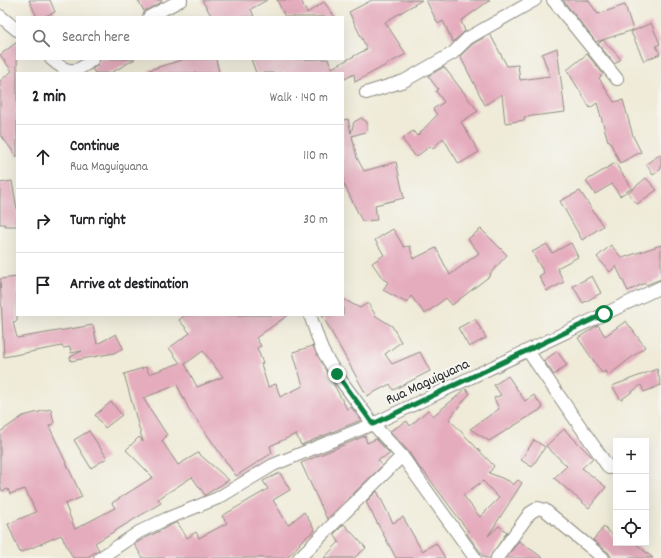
<!DOCTYPE html>
<html lang="en">
<head>
<meta charset="utf-8">
<style>
	:root { --surface:#fff; --page:#f2f2f2; --text:#202124; --muted:#757577; --line:#e0e0e0 }
	body { margin:0; font-family:Dekko,sans-serif; background:var(--page); color:var(--text) }
	.controls { position:absolute; right:12px; bottom:12px; display:grid; overflow:hidden; border-radius:0px; box-shadow:0 4px 16px #0002 }
	.controls button { width:36px; height:36px; display:grid; place-items:center; padding:0; border:0; border-bottom:1px solid var(--line); background:var(--surface); color:var(--text); font:20px sans-serif }
	.stop { position:absolute; width:12px; height:12px; margin:-9px; border:3px solid #0b8043; border-radius:50%; background:#fff }
	.stop.end { background:#0b8043; border-color:#fff; box-shadow:0 1px 4px #0008 }
	.list { margin:0; padding:0; list-style:none }
	h2 { display:flex; justify-content:space-between; align-items:center; height:52px; margin:0; padding:0 16px; font-size:17px }
	h2 small { font-size:13px; font-weight:400; color:var(--muted) }
	.list li { display:grid; grid-template-columns:26px 1fr auto; gap:12px; align-items:center; box-sizing:border-box; height:64px; padding:0 16px; border-top:1px solid var(--line) }
	.list b { display:block; font-size:15px; white-space:nowrap }
	.list p { margin:0; font-size:13px; white-space:nowrap; color:var(--muted) }
	.list em { font-size:13px; font-style:normal; color:var(--muted) }
	.icon { flex:none; width:22px; height:22px; fill:none; stroke:currentColor; stroke-width:2; stroke-linecap:round; stroke-linejoin:round }
	.map { position:relative; flex:none; width:661px; height:558px; overflow:hidden }
	.search { position:absolute; background:var(--surface); box-shadow:0 4px 16px #0002; left:16px; top:16px; width:328px; height:44px; display:flex; align-items:center; gap:10px; box-sizing:border-box; padding:0 14px; border-radius:0px; color:var(--muted); font-size:15px }
	.panel { position:absolute; background:var(--surface); box-shadow:0 4px 16px #0002; left:16px; top:72px; width:328px; height:244px; border-radius:0px }
	.map>svg:first-child { display:block }
	.building { fill:#e5acbd; fill-rule:evenodd }
	.lines { fill:none; stroke-linecap:round; stroke-linejoin:round }
	.street-casing { stroke:#8d8b82; stroke-width:14 }
	.street { stroke:#fff; stroke-width:12 }
	.route { stroke:#0b8043; stroke-width:5 }
	.labels { text-anchor:middle; stroke-width:4; stroke-linejoin:round; paint-order:stroke }
	.street-label { font-size:15px; fill:#2b2b2b; stroke:#f6f6f2 }
</style>
</head>
<body>
<div class="map">
<svg width="661" height="558" viewBox="0 0 661 558">
	<rect width="100%" height="100%" fill="#f6f6f2"/>
	<filter id="ink" filterUnits="userSpaceOnUse"><feTurbulence type="fractalNoise" baseFrequency=".025" numOctaves="2"/><feDisplacementMap in="SourceGraphic" scale="8" xChannelSelector="R" yChannelSelector="G"/><feConvolveMatrix kernelMatrix="1 2 1 2 8 2 1 2 1" color-interpolation-filters="sRGB"/></filter>
	<filter id="wash" filterUnits="userSpaceOnUse"><feTurbulence type="fractalNoise" baseFrequency=".012" numOctaves="4" result="noise"/><feDisplacementMap in="SourceGraphic" scale="16" xChannelSelector="R" yChannelSelector="G"/><feGaussianBlur stdDeviation="0.9" result="paint"/><feColorMatrix in="noise" values="0 0 0 0 0 0 0 0 0 0 0 0 0 0 0 0 0 1.4 0 .05"/><feComposite in="paint" operator="in"/></filter>
	<g filter="url(#wash)">
		<rect width="100%" height="100%" fill="#efebd8"/>
		<g id="blocks">
			<!-- building -->
			<g class="building">
				<path d="M29,0h21l5,12 -12,5h-6z"/>
				<path d="M138,0h23l1,2 -18,9z"/>
				<path d="M202,0h65l-16,9 3,8h-42z"/>
				<path d="M277,0h24l6,13 17,-11 11,15h-50z"/>
				<path d="M372,0h50l-37,22 21,32 -51,28 -1,-8 -11,6v-7h-87l-5,-14h77l4,9 35,-19 -18,-37z"/>
				<path d="M426,0h64l-29,21 4,10 -12,11 -10,-21 -5,3z"/>
				<path d="M563,0h25l10,14 27,-9 8,25 -37,12z"/>
				<path d="M651,23l9,21 -4,2 4,8 -16,7 -13,-29z"/>
				<path d="M490,34l17,32 11,-1 2,15 30,-4 -8,-22 15,-6 8,64 -41,5 1,3 -20,3 -3,-29 -17,11 -25,-49 13,-12z"/>
				<path d="M603,40l18,19 -6,5 -17,-20z"/>
				<path d="M17,42v115l-17,-23v-53l12,-10 -12,-16z"/>
				<path d="M587,54l16,20 -4,4 15,24 9,-2 10,36 8,16 -21,11 -11,-23 -1,1 -11,-38 -7,5 -23,-38z"/>
				<path d="M100,59h35l-24,14h-16l-3,-4 6,-4z"/>
				<path d="M185,59h31l3,14h-70v-3z"/>
				<path d="M444,67l34,44 -17,11 18,30 -20,12 -16,-26 -10,11 -3,-3 -14,11 -14,-18 11,-8 4,5 20,-21 -4,-6 11,-7 -8,-11 2,-2 -10,-13z"/>
				<path d="M361,118l6,4v8l-2,2 -13,4 5,22 7,13 32,-9 8,36 -29,7 2,15 -15,1 -19,-39v-62l5,-1 3,14 3,-11z"/>
				<path d="M661,154v15l-8,6 -7,-11z"/>
				<path d="M615,163l17,25 -12,8 -8,-12 -17,10 -9,-13z"/>
				<path d="M646,178l11,12 -20,14 -9,-11z"/>
				<path d="M12,181l5,28v17h-12v-2h-5v-41z"/>
				<path d="M580,191l23,35 -21,14 -22,-39z"/>
				<path d="M393,229l11,18 6,-1 3,13 23,-11 14,27 29,-22 -11,-14 13,-10 26,26 -17,19 1,1 -39,30 -6,-7 -21,16 -14,-18 -4,7 -24,-13 5,-8 -5,-3 -11,-16 12,-8 -9,-15z"/>
				<path d="M571,243l7,14 -21,11 7,14 -17,9 -8,-15 5,-3 -12,-21 15,-8 5,9z"/>
				<path d="M611,245l11,13 39,-13v34l-15,6 -1,-2 -17,8 -12,-25 -6,6 -13,-15z"/>
				<path d="M592,276l9,17 -18,10 -10,-17z"/>
				<path d="M17,277v44l-4,1 4,16 76,-13 4,19 19,-10 7,14 -9,5 -43,8 -1,-4 12,-6 -11,2 -1,-6 -7,1 -1,-2 -58,11 -4,-78z"/>
				<path d="M343,299l17,9 8,-5 8,13 16,10 9,16 -16,12 7,10 28,-12 10,19 -37,19 -3,-6 -23,12 -45,-81h21z"/>
				<path d="M185,315h103l-32,23 5,8 -4,2 6,15 -2,1 7,23 8,-3 4,13 23,-11 -10,-34 20,-6 34,63 4,-2 10,13 -60,25 -5,-11 -26,12 2,7 -36,23 -47,-67 -12,-24 -34,13 24,37 -5,6 16,24 20,-12 31,27 -24,15 -13,-18 -34,22 3,4 -66,40 4,7 -13,8h-13l-12,-23 -41,18 -12,-29 28,-12 -11,-23 -15,5 -2,-5 -6,2 -2,-8v-51l23,-16 28,-7 3,14 -5,3 33,71 -17,7 10,25 40,-21 -3,-5 41,-26 -27,-27 13,-13 4,5 -19,-68 22,-7 3,7 31,-11 -11,-15 21,-15 -11,-13zM203,351l20,26 -26,10 -12,-23z"/>
				<path d="M475,319l11,19 -17,9 -11,-19z"/>
				<path d="M626,321l19,26 -36,28 -4,-4 -3,2 -24,-35 20,-13 7,11z"/>
				<path d="M557,351l10,14 -13,10 -10,-14z"/>
				<path d="M657,369l4,16 -17,7 -3,-7 -20,15 -9,-14z"/>
				<path d="M508,376l17,25 9,-6 9,13 -54,33 -19,-12 29,-20 -5,-11 7,-3 -7,-10z"/>
				<path d="M466,389l4,4 -21,26 45,47 -5,7 20,8 4,4 5,-5 4,3 -34,53 11,-10 8,6 -17,26h-5l-18,-24 2,-2 -47,-63 -1,1 -13,-19 -18,-20 17,-10 3,5 18,-16 5,6zM483,481l16,17 -19,19 -17,-22z"/>
				<path d="M111,402l11,13 -17,13 -10,-13z"/>
				<path d="M564,429l29,29 -11,10 24,19 -17,21 -35,-30 13,-12 -21,-20z"/>
				<path d="M89,431l18,27 -16,10 -17,-28z"/>
				<path d="M365,436l2,7 9,-4 14,15 -12,6 4,6 -55,53 -26,-56z"/>
				<path d="M534,440l11,7 -13,20 -11,-7z"/>
				<path d="M280,473l10,17 -17,10 15,25 16,-13 11,18 -16,13 1,1 -13,14h-144l-9,-14 43,-22 10,16 9,-6 3,6 28,-15 -5,-7 46,-27 -5,-8z"/>
				<path d="M377,491l16,32 10,-6 19,34 14,-8 9,15h-49l-30,-56z"/>
				<path d="M344,524l22,24 -12,10h-30l15,-16 -5,-8z"/>
				<path d="M604,527l12,11v5h19l18,15h-41l-4,-6 -15,-12z"/>
				<path d="M519,541l24,17h-37z"/>
			</g>
		</g>
	</g>
	<g filter="url(#ink)">
		<use href="#blocks" fill-opacity="0" stroke="#8d8b82" stroke-width="1"/>
		<g class="lines">
			<!-- street casing -->
			<g class="street-casing">
				<g id="street">
					<path d="M553,0l64,79"/>
					<path d="M0,16l17,14"/>
					<path d="M149,17l32,-17"/>
					<path d="M51,59c17,15 25,15 42,0"/>
					<path d="M366,93l38,-12 49,-28 15,-15 67,-38"/>
					<path d="M310,315l12,35 15,25 36,49 29,32 73,102"/>
					<path d="M528,351l81,117"/>
					<path d="M100,558l39,-26 27,-13 52,-21 55,-33 100,-41 288,-137"/>
					<path d="M299,558l103,-102"/>
					<path d="M497,558l33,-45 8,-5 7,2 58,48"/>
				</g>
			</g>
			<!-- street -->
			<use href="#street" class="street"/>
		</g>
	</g>
	<g class="lines" filter="url(#ink)">
		<!-- route -->
		<path class="route" d="M337,374l36,50 231,-110"/>
	</g>
	<g class="labels">
		<!-- street labels -->
		<g class="street-label">
			<text transform="translate(427 381) rotate(-25)" y="5">Rua Maguiguana</text>
		</g>
	</g>
</svg>
<div class="controls">
<button>+</button>
<button>−</button>
<button><svg class="icon" aria-label="locate" viewBox="0 0 24 24"><circle cx="12" cy="12" r="6"/><path d="M12 2v4M12 18v4M2 12h4M18 12h4"/></svg></button>
</div>
<div class="stop" style="left:604px;top:314px"></div>
<div class="stop end" style="left:337px;top:374px"></div>
<div class="search"><svg class="icon" aria-label="search" viewBox="0 0 24 24"><circle cx="10" cy="10" r="6"/><path d="M15 15l6 6"/></svg>Search here</div>
<section class="panel">
<h2>2 min<small>Walk · 140 m</small></h2>
<ul class="list">
<li><svg class="icon" aria-label="ahead" viewBox="0 0 24 24"><path d="M12 20V5M6 11l6-6 6 6"/></svg><div><b>Continue</b><p>Rua Maguiguana</p></div><em>110 m</em></li>
<li><svg class="icon" aria-label="right" viewBox="0 0 24 24"><path d="M7 20v-9h11M14 6l5 5-5 5"/></svg><div><b>Turn right</b></div><em>30 m</em></li>
<li><svg class="icon" aria-label="arrive" viewBox="0 0 24 24"><path d="M6 21V4h12l-3 4 3 4H6"/></svg><div><b>Arrive at destination</b></div></li>
</ul>
</section>
</div>
</body>
</html>
